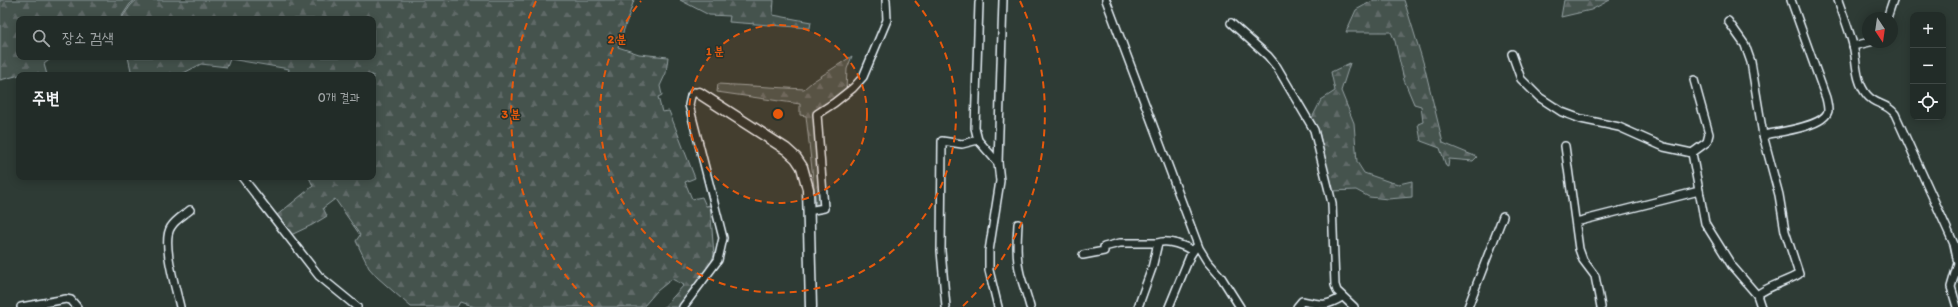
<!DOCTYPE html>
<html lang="ko">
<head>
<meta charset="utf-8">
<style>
	:root { --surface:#222c28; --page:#2a3430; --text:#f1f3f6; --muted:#a2a7a8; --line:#3f4845 }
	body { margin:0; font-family:Itim,"Poor Story",sans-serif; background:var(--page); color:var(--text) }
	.controls { position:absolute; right:12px; top:12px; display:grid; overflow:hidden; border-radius:8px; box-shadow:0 2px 10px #0003 }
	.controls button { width:36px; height:36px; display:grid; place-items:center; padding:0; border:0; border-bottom:1px solid var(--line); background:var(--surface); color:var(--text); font:20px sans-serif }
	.compass { position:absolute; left:1862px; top:12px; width:36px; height:36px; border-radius:50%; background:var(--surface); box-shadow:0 2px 10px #0003; rotate:167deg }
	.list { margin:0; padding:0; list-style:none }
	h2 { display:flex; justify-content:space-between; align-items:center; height:52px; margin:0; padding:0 16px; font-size:17px }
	h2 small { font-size:13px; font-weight:400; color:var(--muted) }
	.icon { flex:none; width:22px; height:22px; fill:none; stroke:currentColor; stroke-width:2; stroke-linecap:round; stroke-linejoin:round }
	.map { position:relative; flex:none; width:1958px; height:307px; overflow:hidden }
	.search { position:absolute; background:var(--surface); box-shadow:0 2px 10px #0003; left:16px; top:16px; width:360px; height:44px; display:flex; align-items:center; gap:10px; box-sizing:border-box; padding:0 14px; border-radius:8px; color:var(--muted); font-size:15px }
	.panel { position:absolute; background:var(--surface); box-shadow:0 2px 10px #0003; left:16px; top:72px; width:360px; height:108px; border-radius:8px }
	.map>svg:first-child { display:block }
	.forest { fill:url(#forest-firs); stroke:#96a2a3 }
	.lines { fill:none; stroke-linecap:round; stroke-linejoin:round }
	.street-casing { stroke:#e8f1f8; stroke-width:10 }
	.secondary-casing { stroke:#e8f1f8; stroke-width:13 }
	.street { stroke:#26332d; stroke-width:7 }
	.secondary { stroke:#26332d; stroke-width:10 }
	.ring { fill:none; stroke:#e8590c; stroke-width:2; stroke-dasharray:7 5 }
	.centre { fill:#e8590c; stroke:#26332d; stroke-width:2 }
	.ring-label { font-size:12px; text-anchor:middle; font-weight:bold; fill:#e8590c; stroke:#26332d; stroke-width:3; stroke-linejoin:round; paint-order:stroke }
</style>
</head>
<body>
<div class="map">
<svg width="1958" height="307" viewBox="0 0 1958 307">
	<defs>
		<pattern id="forest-firs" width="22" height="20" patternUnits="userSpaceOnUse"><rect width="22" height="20" fill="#45524e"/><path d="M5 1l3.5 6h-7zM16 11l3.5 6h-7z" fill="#606b68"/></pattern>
	</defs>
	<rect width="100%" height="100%" fill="#2e3b35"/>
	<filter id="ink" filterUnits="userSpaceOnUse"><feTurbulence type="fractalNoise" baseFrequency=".025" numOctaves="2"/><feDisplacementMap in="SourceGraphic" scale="8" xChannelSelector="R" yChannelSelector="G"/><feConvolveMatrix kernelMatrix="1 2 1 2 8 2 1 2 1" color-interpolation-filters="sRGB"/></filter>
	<g filter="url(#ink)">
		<!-- forest -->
		<g class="forest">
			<path d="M0,0h135l-5,4 -10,15h-101v38h34l-9,7 3,11h-27l-20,5z"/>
			<path d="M137,0h497l-16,47 21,7 29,3 -2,16 -6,13 2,9 -4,2 4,15 7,-1 26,67 -10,4 7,17 10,-2 4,9 4,-1 4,50 -4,10 -30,42h-16l20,-22 -12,-6 -15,12 -14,16h-168l-15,-5 -3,5h-46l-34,-30 -8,-9 -13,-27 4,-6 -25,-36 -12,9 4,8 -15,9 -21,10 -15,-19 37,-30 -4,-9h64v-102h-85l1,-6 -59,-10 -3,8 -26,-3 -21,11h-48l-4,-18h245v-38h-252l10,-14z"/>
			<path d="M680,0h94l-1,15 38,7 -1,6 -81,-6 1,-6 -21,-1z"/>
			<path d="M1374,0h30l20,65 19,78 34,14 -4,4 -24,-2 -1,8 -2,-1 -6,-18 -19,-7 -3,-17 5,-2 -2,-16 -7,-2 -10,-24 -9,-39 -4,-9h-45l10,-22z"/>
			<path d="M1564,0h46l-19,10 -30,7z"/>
			<path d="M852,56l-5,13 -1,21 -31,22 5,92 -4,1 -10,-89 -6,-1v-11l-83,-12 1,-8 86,5 8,-7z"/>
			<path d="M1350,63l-9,28 13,32 3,39 7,11 26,9 9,2 13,-3v16l-24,2 -19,-2 -13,-7 -24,1 -13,-60 -7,-13 9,-18 14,-9 -4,-19z"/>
		</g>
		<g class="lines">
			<!-- street casing -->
			<g class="street-casing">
				<g id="street">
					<path d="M1106,0l93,248 8,13 14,16 19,30"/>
					<path d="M1838,0c5,15 11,29 15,45 4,16 2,36 14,50 9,11 19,7 28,19l59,130 4,19 -7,24 6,20"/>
					<path d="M979,3l-4,125 3,12 20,23 2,18 -11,70v19l9,37"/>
					<path d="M1887,18l6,-18"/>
					<path d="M1728,21l17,24 6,17 12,73 16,60 6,36 14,43c-13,8 -29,11 -42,21"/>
					<path d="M1231,23l37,33 9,11 37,63 18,73 3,82 2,6 17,16"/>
					<path d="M1853,46l17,-4"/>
					<path d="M1512,54l9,25 18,18 23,15 19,7 38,8 45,20 28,6 15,-11 2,-8 -15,-54"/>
					<path d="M1763,135c15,-3 61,-8 65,-24 0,-4 -1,-9 -2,-13l-35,-98"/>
					<path d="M1565,146l14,103 4,11 12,16 6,31"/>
					<path d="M1692,153l13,70 27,43 25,29 4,12"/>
					<path d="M998,163l5,-163"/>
					<path d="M242,177l77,99 38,31"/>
					<path d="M808,211l16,-3 -7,-94 17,-11 19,-15 10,-11 24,-57 -1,-20"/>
					<path d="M1576,222l123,-31"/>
					<path d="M1018,224c-1,17 -2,34 2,50 3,11 7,21 10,33"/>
					<path d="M1083,255l21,-4v-4l16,-4h38c10,-4 27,3 35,8"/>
					<path d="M21,307l45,-8 5,1 6,7"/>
					<path d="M180,307c-4,-18 -19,-66 -9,-80 4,-7 13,-12 19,-17"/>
					<path d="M683,307l35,-47 5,-22 -34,-133 2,-9 3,-4 5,1"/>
					<path d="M946,307l-5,-56 1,-110 20,3 16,-4"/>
					<path d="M1138,307l14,-39 6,-25"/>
					<path d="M1169,307l21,-51 5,-8"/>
					<path d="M1297,307l5,-6c19,4 24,6 40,-4"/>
					<path d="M1468,307l35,-91"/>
				</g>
			</g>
			<!-- secondary casing -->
			<g class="secondary-casing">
				<path id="secondary" d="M699,93l87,56 10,9 6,9 6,22 3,118"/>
			</g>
			<!-- street -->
			<use href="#street" class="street"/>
			<!-- secondary -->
			<use href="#secondary" class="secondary"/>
		</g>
	</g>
	<!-- distance rings -->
	<circle cx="778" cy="114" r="89" fill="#e8590c" fill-opacity=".12"/>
	<g class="ring">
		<circle cx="778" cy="114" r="89"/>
		<path d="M915 1A178 178 0 1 1 641 1"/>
		<path d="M593 306A267 267 0 0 1 536 1M1020 1A267 267 0 0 1 963 306"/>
	</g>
	<circle cx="778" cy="114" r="6" class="centre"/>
	<g class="ring-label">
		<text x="617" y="43">2 분</text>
		<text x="715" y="55">1 분</text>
		<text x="511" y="118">3 분</text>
	</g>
</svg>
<div class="controls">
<button>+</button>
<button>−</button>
<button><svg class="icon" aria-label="locate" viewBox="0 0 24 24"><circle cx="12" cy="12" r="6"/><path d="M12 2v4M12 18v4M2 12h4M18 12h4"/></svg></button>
</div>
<svg class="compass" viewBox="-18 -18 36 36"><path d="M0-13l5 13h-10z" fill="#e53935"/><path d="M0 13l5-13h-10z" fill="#a2a7a8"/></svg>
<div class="search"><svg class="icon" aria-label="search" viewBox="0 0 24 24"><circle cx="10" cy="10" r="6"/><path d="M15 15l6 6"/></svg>장소 검색</div>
<section class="panel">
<h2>주변<small>0개 결과</small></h2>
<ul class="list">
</ul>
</section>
</div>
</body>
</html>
